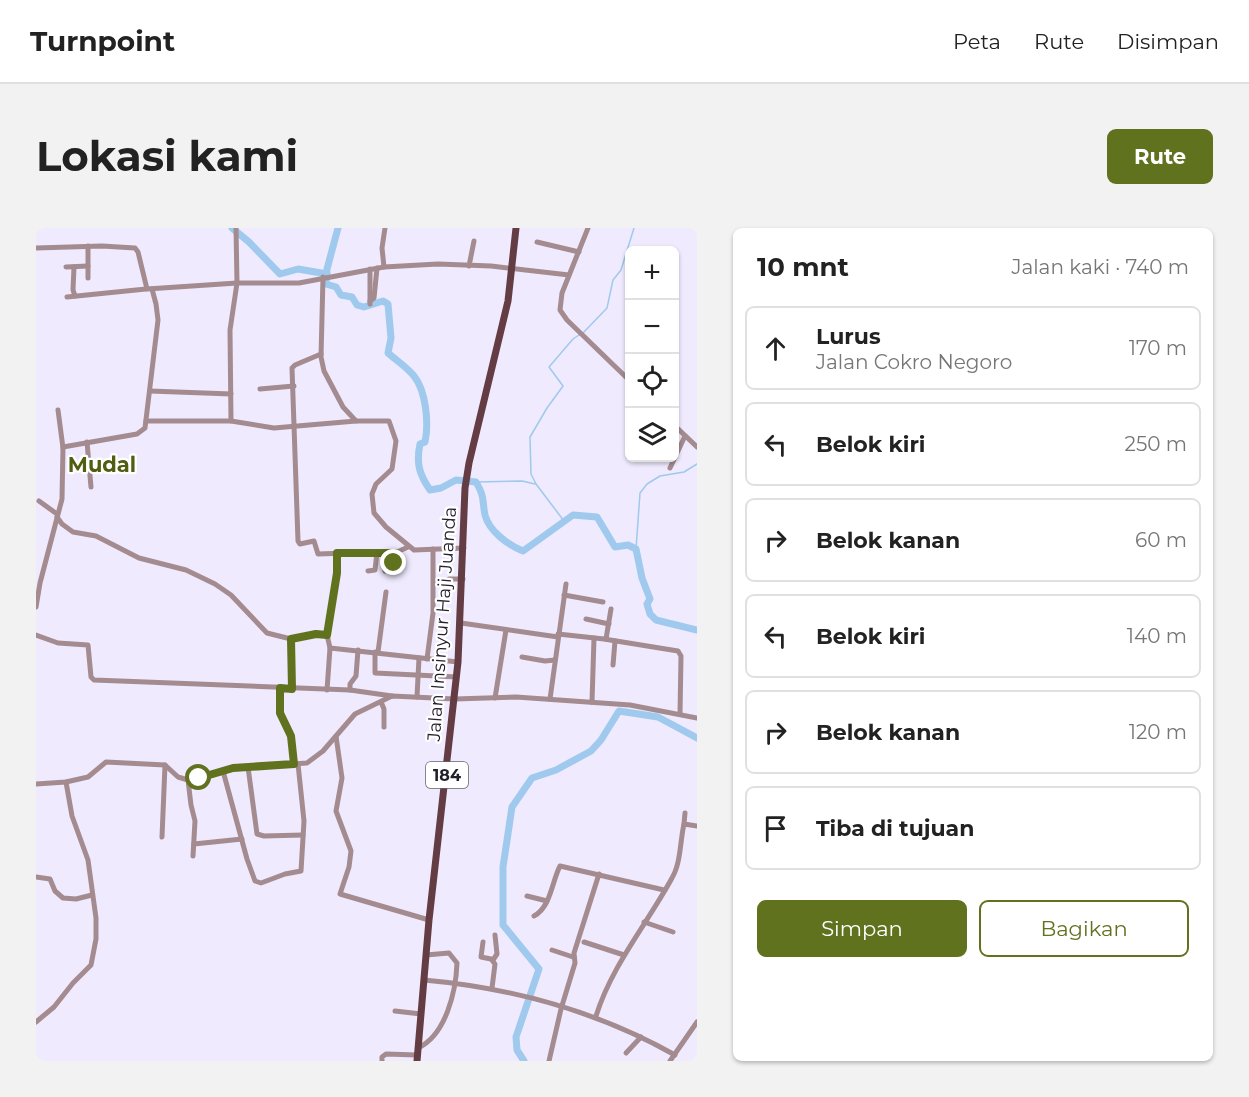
<!DOCTYPE html>
<html lang="id">
<head>
<meta charset="utf-8">
<style>
	:root { --surface:#fff; --page:#f2f2f2; --text:#222; --muted:#767676; --line:#e0e0e0; --accent:#61721f }
	body { margin:0; font-family:Montserrat,sans-serif; background:var(--page); color:var(--text) }
	.controls { position:absolute; right:18px; top:18px; display:grid; overflow:hidden; border-radius:9px; box-shadow:0 2px 4px #0004 }
	.controls button { width:54px; height:54px; display:grid; place-items:center; padding:0; border:0; border-bottom:2px solid var(--line); background:var(--surface); color:var(--text); font:30px sans-serif }
	.stop { position:absolute; width:18px; height:18px; margin:-14px; border:4px solid #61721f; border-radius:50%; background:#fff }
	.stop.end { background:#61721f; border-color:#fff; box-shadow:0 2px 6px #0008 }
	.list { margin:0; padding:0; list-style:none }
	h2 { display:flex; justify-content:space-between; align-items:center; height:78px; margin:0; padding:0 24px; font-size:26px }
	h2 small { font-size:20px; font-weight:400; color:var(--muted) }
	.list li { display:grid; grid-template-columns:39px 1fr auto; gap:18px; align-items:center; box-sizing:border-box; height:84px; margin:0 12px 12px; padding:0 12px; border:2px solid var(--line); border-radius:9px }
	.list b { display:block; font-size:22px; white-space:nowrap }
	.list p { margin:0; font-size:20px; white-space:nowrap; color:var(--muted) }
	.list em { font-size:20px; font-style:normal; color:var(--muted) }
	.actions { display:flex; gap:12px; padding:18px 24px }
	.actions a { flex:1; padding:14px 0; border:2px solid var(--accent); border-radius:9px; text-align:center; font-size:21px; color:var(--accent) }
	.actions .main { background:var(--accent); color:#fff }
	.icon { flex:none; width:33px; height:33px; fill:none; stroke:currentColor; stroke-width:2; stroke-linecap:round; stroke-linejoin:round }
	.map { position:relative; flex:none; width:661px; height:833px; overflow:hidden; border-radius:9px }
	header { display:flex; align-items:center; gap:36px; box-sizing:border-box; height:84px; padding:0 30px; background:var(--surface); border-bottom:2px solid var(--line) }
	header strong { font-size:28px }
	nav { display:flex; gap:33px; margin-inline-start:auto; font-size:21px }
	.intro { display:flex; align-items:center; justify-content:space-between; box-sizing:border-box; height:144px; padding:0 36px }
	h1 { margin:0; font-size:42px }
	.button { padding:15px 27px; border-radius:9px; background:var(--accent); color:#fff; font-size:21px; font-weight:700 }
	main { display:flex; gap:36px; padding:0 36px }
	aside { flex:1; background:var(--surface); border-radius:9px; box-shadow:0 2px 4px #0004 }
	.map>svg:first-child { display:block }
	.lines { fill:none; stroke-linecap:round; stroke-linejoin:round }
	.stream { stroke:#9fc9ed; stroke-width:1.5 }
	.river { stroke:#9fc9ed; stroke-width:7 }
	.minor { stroke:#a48b8f; stroke-width:5 }
	.major { stroke:#643c44; stroke-width:7 }
	.route { stroke:#61721f; stroke-width:8 }
	.labels { text-anchor:middle; stroke-width:4.5; stroke-linejoin:round; paint-order:stroke }
	.shield { fill:#fff; stroke:#65636b; stroke-width:1.5 }
	.shield-label { font-size:16px; font-weight:bold; fill:#23202c }
	.street-label { font-size:18px; fill:#23202c; stroke:#fff }
	.quarter-label { font-size:21px; font-weight:bold; fill:#4f5e10; stroke:#fff }
</style>
</head>
<body>
<header>
<strong>Turnpoint</strong>
<nav><a>Peta</a><a>Rute</a><a>Disimpan</a></nav>
</header>
<div class="intro"><h1>Lokasi kami</h1><a class="button">Rute</a></div>
<main>
<div class="map">
<svg width="661" height="833" viewBox="0 0 661 833">
	<rect width="100%" height="100%" fill="#efeafe"/>
	<g class="lines">
		<!-- stream -->
		<g class="stream">
			<path d="M547,105l24,-25 6,-28 8,-10 13,-42"/>
			<path d="M440,254l46,-1 13,3"/>
			<path d="M528,293l-28,-37 -5,-10 -1,-37 17,-29 16,-22 -14,-19 24,-28 6,-4"/>
			<path d="M600,321l4,-56 7,-9 13,-8 24,-4 13,-8"/>
		</g>
		<!-- river -->
		<g class="river">
			<path d="M196,0l17,14 31,32 18,-5 29,5"/>
			<path d="M302,0l-11,41 -1,15 10,3 5,8 11,2 5,8 7,2 19,-6 5,3 3,34 -3,15c8,7 19,14 26,23 12,15 15,47 11,66l-5,2c-4,19 -1,30 10,46l11,-2 15,-8 20,2c9,15 6,18 9,33 4,16 23,30 38,36l50,-36 24,2 18,30 13,-2 8,4 6,29 8,21 -3,5 3,10 6,6 41,10"/>
			<path d="M488,833l-7,-11 -1,-13 23,-68 -36,-44v-58l9,-60 20,-29 24,-8 35,-19 10,-11 18,-29 39,6 39,21"/>
		</g>
		<!-- minor -->
		<g class="minor">
			<path d="M552,0l-26,65 -2,17 7,10 63,61"/>
			<path d="M501,14l42,10"/>
			<path d="M52,18v32"/>
			<path d="M0,20l66,-2 33,2 3,4 9,37 90,-6h62l85,-16 54,-3 53,2 78,9"/>
			<path d="M433,38l5,-25"/>
			<path d="M30,39l22,-1"/>
			<path d="M38,39l-1,23 2,6"/>
			<path d="M348,39l-2,-19 3,-20"/>
			<path d="M287,49l-2,80 3,14 19,36 13,14h33l7,20 -4,28 -16,15 -4,10 2,19 12,14 28,23 50,-2"/>
			<path d="M31,69l79,-8"/>
			<path d="M334,73l4,-3 3,-30"/>
			<path d="M334,76v-35"/>
			<path d="M285,126l-26,11 -3,3 6,173 2,3 14,-3 4,13 59,-2"/>
			<path d="M224,161l34,-3"/>
			<path d="M114,163l81,3"/>
			<path d="M22,182l5,38"/>
			<path d="M110,193h85l43,7 82,-7"/>
			<path d="M195,193l-1,-91 7,-47 -1,-55"/>
			<path d="M638,197l23,22"/>
			<path d="M51,214l4,45"/>
			<path d="M634,240l15,-32"/>
			<path d="M3,273l18,13"/>
			<path d="M21,289l5,7 11,8 23,4 43,22 47,12 29,14 16,11 36,38 24,6"/>
			<path d="M332,343l7,-1 2,-18 18,1 13,-6"/>
			<path d="M349,343l9,-6 1,-12"/>
			<path d="M413,351h14"/>
			<path d="M528,367l39,7"/>
			<path d="M0,379l4,-24 22,-84 1,-52 74,-13 8,-6 13,-108 -2,-16 -4,-15"/>
			<path d="M550,391l23,5"/>
			<path d="M425,395l97,14"/>
			<path d="M522,406l46,5 74,12 3,5 -1,58"/>
			<path d="M0,407l22,8 30,2 3,32 3,3 256,10 42,6"/>
			<path d="M570,411l5,-30"/>
			<path d="M294,420l128,14"/>
			<path d="M339,424v21l82,4"/>
			<path d="M342,424l8,-60"/>
			<path d="M486,429l23,4 10,-1"/>
			<path d="M391,431l6,-46v-64"/>
			<path d="M577,437l2,-24"/>
			<path d="M244,460v25l11,23 3,28"/>
			<path d="M256,461l-1,-50 25,-5 11,1"/>
			<path d="M291,462l3,-42 -3,-13 10,-62v-20"/>
			<path d="M314,462v-6l6,-8 2,-26"/>
			<path d="M381,469l2,-39"/>
			<path d="M459,470l11,-68"/>
			<path d="M514,471l16,-115"/>
			<path d="M345,474l3,7v18"/>
			<path d="M556,474l2,-64"/>
			<path d="M300,508l6,42 -6,33 15,40 -2,16 -9,27 89,26"/>
			<path d="M212,539l9,67 7,2 39,-1"/>
			<path d="M187,543l24,88 8,22 6,2 24,-9 16,-3 3,-50 -6,-57"/>
			<path d="M152,552l3,25 4,16 -2,35"/>
			<path d="M0,556l30,-2 22,-5 18,-15 59,3 13,12 10,3 45,-12 74,-5 16,-12 32,-37 37,-18 63,3 61,-2 114,8 67,13"/>
			<path d="M648,596l1,-11"/>
			<path d="M126,609l3,-72"/>
			<path d="M158,616l48,-5"/>
			<path d="M0,649l14,2 5,12 8,7 13,1 16,-4"/>
			<path d="M491,668l20,5"/>
			<path d="M498,688c17,-9 18,-35 26,-50l104,24"/>
			<path d="M608,694l29,10"/>
			<path d="M447,714l-2,15 10,2 4,5 -3,24"/>
			<path d="M548,714l40,13"/>
			<path d="M516,722l21,7"/>
			<path d="M457,732l4,-6 -2,-19"/>
			<path d="M388,752c89,8 173,31 251,75"/>
			<path d="M359,783l26,3"/>
			<path d="M560,788c16,-51 51,-92 76,-138 9,-15 8,-37 12,-54l13,2"/>
			<path d="M0,794l18,-15 19,-24 18,-18 5,-26v-21l-8,-58 -16,-44 -6,-34"/>
			<path d="M382,820c28,-13 38,-57 39,-85l-8,-10 -23,2"/>
			<path d="M590,825l15,-16"/>
			<path d="M346,833v-4l4,-3 31,1"/>
			<path d="M513,833l12,-52 14,-46 -1,-10 25,-79"/>
			<path d="M634,833l27,-39"/>
		</g>
		<!-- major -->
		<path class="major" d="M381,833l12,-141 29,-258 7,-174 4,-25 39,-162 8,-73"/>
	</g>
	<g class="lines">
		<!-- route -->
		<path class="route" d="M163,550l34,-10 61,-4 -3,-28 -11,-23v-25l12,1 -1,-50 25,-5 11,1 10,-62v-20h58l-1,10"/>
	</g>
	<g class="labels">
		<!-- shield labels -->
		<rect class="shield" x="390" y="534" width="42" height="26" rx="4.5"/>
		<g class="shield-label">
			<text x="411" y="553">184</text>
		</g>
		<!-- street labels -->
		<g class="street-label">
			<text transform="translate(406 396) rotate(-86)" y="6">Jalan Insinyur Haji Juanda</text>
		</g>
		<!-- quarter labels -->
		<g class="quarter-label">
			<text x="66" y="244">Mudal</text>
		</g>
	</g>
</svg>
<div class="controls">
<button>+</button>
<button>−</button>
<button><svg class="icon" aria-label="locate" viewBox="0 0 24 24"><circle cx="12" cy="12" r="6"/><path d="M12 2v4M12 18v4M2 12h4M18 12h4"/></svg></button>
<button><svg class="icon" aria-label="layers" viewBox="0 0 24 24"><path d="M12 4l9 5-9 5-9-5zM3 14l9 5 9-5"/></svg></button>
</div>
<div class="stop" style="left:163px;top:550px"></div>
<div class="stop end" style="left:358px;top:335px"></div>
</div>
<aside>
<h2>10 mnt<small>Jalan kaki · 740 m</small></h2>
<ul class="list">
<li><svg class="icon" aria-label="ahead" viewBox="0 0 24 24"><path d="M12 20V5M6 11l6-6 6 6"/></svg><div><b>Lurus</b><p>Jalan Cokro Negoro</p></div><em>170 m</em></li>
<li><svg class="icon" aria-label="left" viewBox="0 0 24 24"><path d="M17 20v-9H6M10 6l-5 5 5 5"/></svg><div><b>Belok kiri</b></div><em>250 m</em></li>
<li><svg class="icon" aria-label="right" viewBox="0 0 24 24"><path d="M7 20v-9h11M14 6l5 5-5 5"/></svg><div><b>Belok kanan</b></div><em>60 m</em></li>
<li><svg class="icon" aria-label="left" viewBox="0 0 24 24"><path d="M17 20v-9H6M10 6l-5 5 5 5"/></svg><div><b>Belok kiri</b></div><em>140 m</em></li>
<li><svg class="icon" aria-label="right" viewBox="0 0 24 24"><path d="M7 20v-9h11M14 6l5 5-5 5"/></svg><div><b>Belok kanan</b></div><em>120 m</em></li>
<li><svg class="icon" aria-label="arrive" viewBox="0 0 24 24"><path d="M6 21V4h12l-3 4 3 4H6"/></svg><div><b>Tiba di tujuan</b></div></li>
</ul>
<div class="actions"><a class="main">Simpan</a><a>Bagikan</a></div>
</aside>
</main>
</body>
</html>
